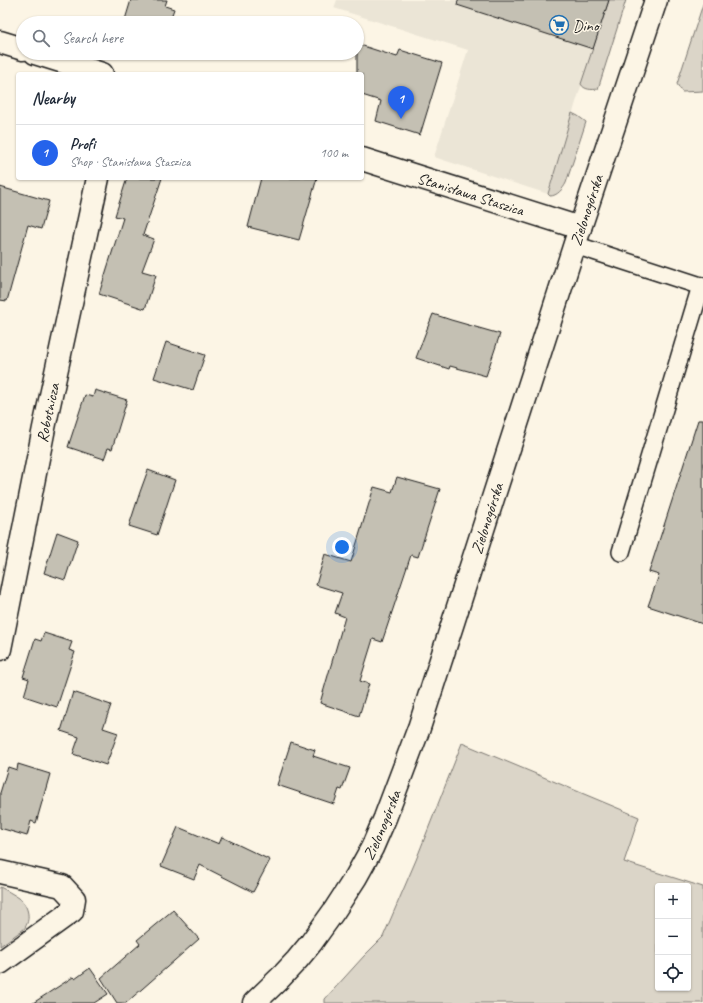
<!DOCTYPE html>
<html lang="en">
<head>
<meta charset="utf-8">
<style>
	:root { --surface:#fff; --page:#f2f2f3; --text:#1f2937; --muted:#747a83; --line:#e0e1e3; --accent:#2563eb }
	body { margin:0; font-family:Caveat,sans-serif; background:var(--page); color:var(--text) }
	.controls { position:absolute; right:12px; bottom:12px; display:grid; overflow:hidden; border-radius:4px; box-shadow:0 1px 3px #0004 }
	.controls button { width:36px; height:36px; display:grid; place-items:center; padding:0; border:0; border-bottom:1px solid var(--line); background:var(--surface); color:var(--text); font:20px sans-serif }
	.you { position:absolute; left:342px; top:547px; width:14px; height:14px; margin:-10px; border:3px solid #fff; border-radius:50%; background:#1a73e8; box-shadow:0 0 0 6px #1a73e833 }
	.badge { display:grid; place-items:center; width:26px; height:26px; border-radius:50%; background:var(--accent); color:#fff; font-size:13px; font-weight:700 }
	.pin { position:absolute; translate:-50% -33px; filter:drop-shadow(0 1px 2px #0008) }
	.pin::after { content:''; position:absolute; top:21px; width:14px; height:12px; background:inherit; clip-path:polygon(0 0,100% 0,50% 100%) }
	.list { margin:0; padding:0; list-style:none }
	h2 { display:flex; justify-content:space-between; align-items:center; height:52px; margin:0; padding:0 16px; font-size:17px }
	h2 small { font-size:13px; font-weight:400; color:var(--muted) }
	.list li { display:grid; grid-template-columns:26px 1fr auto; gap:12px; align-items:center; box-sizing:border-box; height:56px; padding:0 16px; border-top:1px solid var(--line) }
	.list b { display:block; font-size:15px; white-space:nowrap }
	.list p { margin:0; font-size:13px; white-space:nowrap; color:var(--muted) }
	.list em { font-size:13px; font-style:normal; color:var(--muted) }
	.icon { flex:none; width:22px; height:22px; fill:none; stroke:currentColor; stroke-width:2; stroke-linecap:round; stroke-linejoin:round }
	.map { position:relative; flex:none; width:703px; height:1003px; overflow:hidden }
	.search { position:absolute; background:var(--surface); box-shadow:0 1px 3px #0004; left:16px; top:16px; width:348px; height:44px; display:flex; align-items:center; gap:10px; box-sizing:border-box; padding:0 14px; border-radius:22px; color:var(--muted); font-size:15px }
	.panel { position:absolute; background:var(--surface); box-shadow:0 1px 3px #0004; left:16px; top:72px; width:348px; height:108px; border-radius:4px }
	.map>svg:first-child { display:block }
	.built { fill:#ebe5d6 }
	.green { fill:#dbd5c8; stroke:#7c7872; fill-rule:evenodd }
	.building { fill:#c4c0b3; stroke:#1c1c1c }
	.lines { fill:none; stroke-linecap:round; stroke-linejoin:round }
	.service-casing { stroke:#1c1c1c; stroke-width:20 }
	.minor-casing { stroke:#1c1c1c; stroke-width:25 }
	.tertiary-casing { stroke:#1c1c1c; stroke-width:25 }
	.service { stroke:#fcf5e5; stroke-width:17 }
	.minor { stroke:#fcf5e5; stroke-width:22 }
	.tertiary { stroke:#fcf5e5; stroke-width:22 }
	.labels { text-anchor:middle; stroke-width:3; stroke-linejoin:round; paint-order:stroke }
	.poi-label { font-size:16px; fill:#1c1c1c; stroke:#fcf5e5; text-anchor:start }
	.street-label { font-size:16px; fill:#1c1c1c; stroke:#fcf5e5 }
</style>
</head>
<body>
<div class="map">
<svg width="703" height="1003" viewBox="0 0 703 1003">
	<rect width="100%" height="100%" fill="#fcf5e5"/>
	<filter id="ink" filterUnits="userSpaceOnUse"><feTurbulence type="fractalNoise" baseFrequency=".025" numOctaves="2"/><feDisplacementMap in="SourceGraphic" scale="8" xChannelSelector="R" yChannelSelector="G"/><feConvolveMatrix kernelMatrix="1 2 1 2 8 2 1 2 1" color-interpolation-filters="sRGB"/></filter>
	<g filter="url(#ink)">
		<!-- built -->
		<path class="built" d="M337,0h272l-32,99 -29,95 -114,-37 34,-107 -134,-42z"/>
		<!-- green -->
		<g class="green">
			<path d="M609,0h17l-28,89c-6,1 -14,1 -17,-5z"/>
			<path d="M703,4v87l-21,1 -5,-8z"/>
			<path d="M572,113l6,3 8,6 -20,61c-3,6 -9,13 -16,13l-2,-2z"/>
			<path d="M462,743l177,74 -15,45 79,25v116h-378v-4l39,-43 19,-19 33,-77zM658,886h30v102h-30z"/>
			<path d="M0,887c6,3 13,7 19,11 10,8 12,22 5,31l-24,17z"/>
		</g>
		<!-- building -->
		<g class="building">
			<path d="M131,0h36l-2,6 9,3 -5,14h-45z"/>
			<path d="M458,0h151l-16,49 -136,-44z"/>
			<path d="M357,44l40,13 3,-7 42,13 -22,72 -44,-14 5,-20 -19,-6v-21h-5z"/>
			<path d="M127,178h35l-19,57 11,4 -12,32 14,4 -11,34 -46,-15 24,-76 -8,-2z"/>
			<path d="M261,178h56l-18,62 -51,-13z"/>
			<path d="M0,187l49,14 -8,28 -13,-4 -21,76 -7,-1z"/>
			<path d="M433,314l18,6 49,14 -14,42 -36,-10 -1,3 -33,-11 9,-24z"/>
			<path d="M166,342l39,13 -12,35 -39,-12z"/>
			<path d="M95,390l32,10 -15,49 -4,-1 -4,11 -36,-12 17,-52 8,2z"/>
			<path d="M698,420h5v204l-55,-18 11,-31 -10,-3z"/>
			<path d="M148,470l27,10 -18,55 -28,-9 11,-34z"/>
			<path d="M397,477l43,12 -22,68 -7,-2 -29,87 -9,-3 -13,42 9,3 -10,32 -39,-13 25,-86 -10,-4 7,-20 -26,-8 9,-31 26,8 23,-75 18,5z"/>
			<path d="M57,532l21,8 -13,40 -21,-7z"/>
			<path d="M44,633l28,9 -3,8 6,2 -18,55 -33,-11 5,-17 -6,-2 12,-38 6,2z"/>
			<path d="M73,692l38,13 -8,23 15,5 -12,32 -33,-11 6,-17 -18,-6z"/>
			<path d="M291,742l24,8 -2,6 37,12 -8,22 -3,-1 -5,15 -57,-19z"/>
			<path d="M18,764l32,10 -14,49 -5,-2 -4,15 -27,-8v-35l8,-26 9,3z"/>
			<path d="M178,827l41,17 3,-7 48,23 -17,32 -53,-27 -6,14 -33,-13z"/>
			<path d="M173,910l26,29 -73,64h-9l-16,-25 39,-34 -3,-4z"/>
			<path d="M90,968l18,26 -14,9h-61l40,-26 2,2z"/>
		</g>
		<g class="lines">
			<!-- service casing -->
			<g class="service-casing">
				<path id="service" d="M575,245l126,41 -80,266"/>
			</g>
			<!-- minor casing -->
			<g class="minor-casing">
				<g id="minor">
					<path d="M0,42l23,7"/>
					<path d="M35,53l67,21"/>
					<path id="s1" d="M362,159l218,69"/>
					<path id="s2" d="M0,649l44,-221 54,-250"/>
					<path d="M0,872l62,14 12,13 -2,12 -72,52"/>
				</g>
			</g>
			<!-- tertiary casing -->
			<g class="tertiary-casing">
				<g id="tertiary">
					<path id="s3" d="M254,1003l27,-26 16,-17 14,-17 23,-32 22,-34 16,-29 13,-30 34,-90 161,-500 76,-228"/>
				</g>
			</g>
			<!-- service -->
			<use href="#service" class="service"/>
			<!-- minor -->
			<use href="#minor" class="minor"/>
			<!-- tertiary -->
			<use href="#tertiary" class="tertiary"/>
		</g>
	</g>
	<!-- icons -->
	<defs>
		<g id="supermarket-ring" transform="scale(1)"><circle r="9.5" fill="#fcf5e5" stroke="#1f6fb2" stroke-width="1.5"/><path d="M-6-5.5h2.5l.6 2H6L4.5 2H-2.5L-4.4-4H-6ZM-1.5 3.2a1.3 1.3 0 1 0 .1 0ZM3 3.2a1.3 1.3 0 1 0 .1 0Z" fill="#1f6fb2"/></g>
	</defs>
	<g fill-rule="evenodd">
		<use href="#supermarket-ring" x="559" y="25"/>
	</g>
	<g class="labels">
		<!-- poi labels -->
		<g class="poi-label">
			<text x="573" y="31">Dino</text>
		</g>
		<!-- street labels -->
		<g class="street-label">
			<text dy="6" stroke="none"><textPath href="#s1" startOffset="114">Stanisława Staszica</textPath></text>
			<text dy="6" stroke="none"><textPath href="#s3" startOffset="869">Zielonogórska</textPath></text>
			<text dy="6" stroke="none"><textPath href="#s2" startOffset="241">Robotnicza</textPath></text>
			<text dy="6" stroke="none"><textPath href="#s3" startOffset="545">Zielonogórska</textPath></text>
			<text dy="6" stroke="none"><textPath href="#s3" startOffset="221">Zielonogórska</textPath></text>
		</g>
	</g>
</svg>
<div class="controls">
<button>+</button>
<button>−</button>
<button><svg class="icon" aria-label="locate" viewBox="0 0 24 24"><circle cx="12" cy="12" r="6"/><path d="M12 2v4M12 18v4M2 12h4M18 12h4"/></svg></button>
</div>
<div class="you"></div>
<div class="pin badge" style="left:401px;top:119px">1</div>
<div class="search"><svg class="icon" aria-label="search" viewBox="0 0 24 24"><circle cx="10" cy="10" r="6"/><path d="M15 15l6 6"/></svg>Search here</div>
<section class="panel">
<h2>Nearby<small></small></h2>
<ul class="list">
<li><span class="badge">1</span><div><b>Profi</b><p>Shop · Stanisława Staszica</p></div><em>100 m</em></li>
</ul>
</section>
</div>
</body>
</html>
